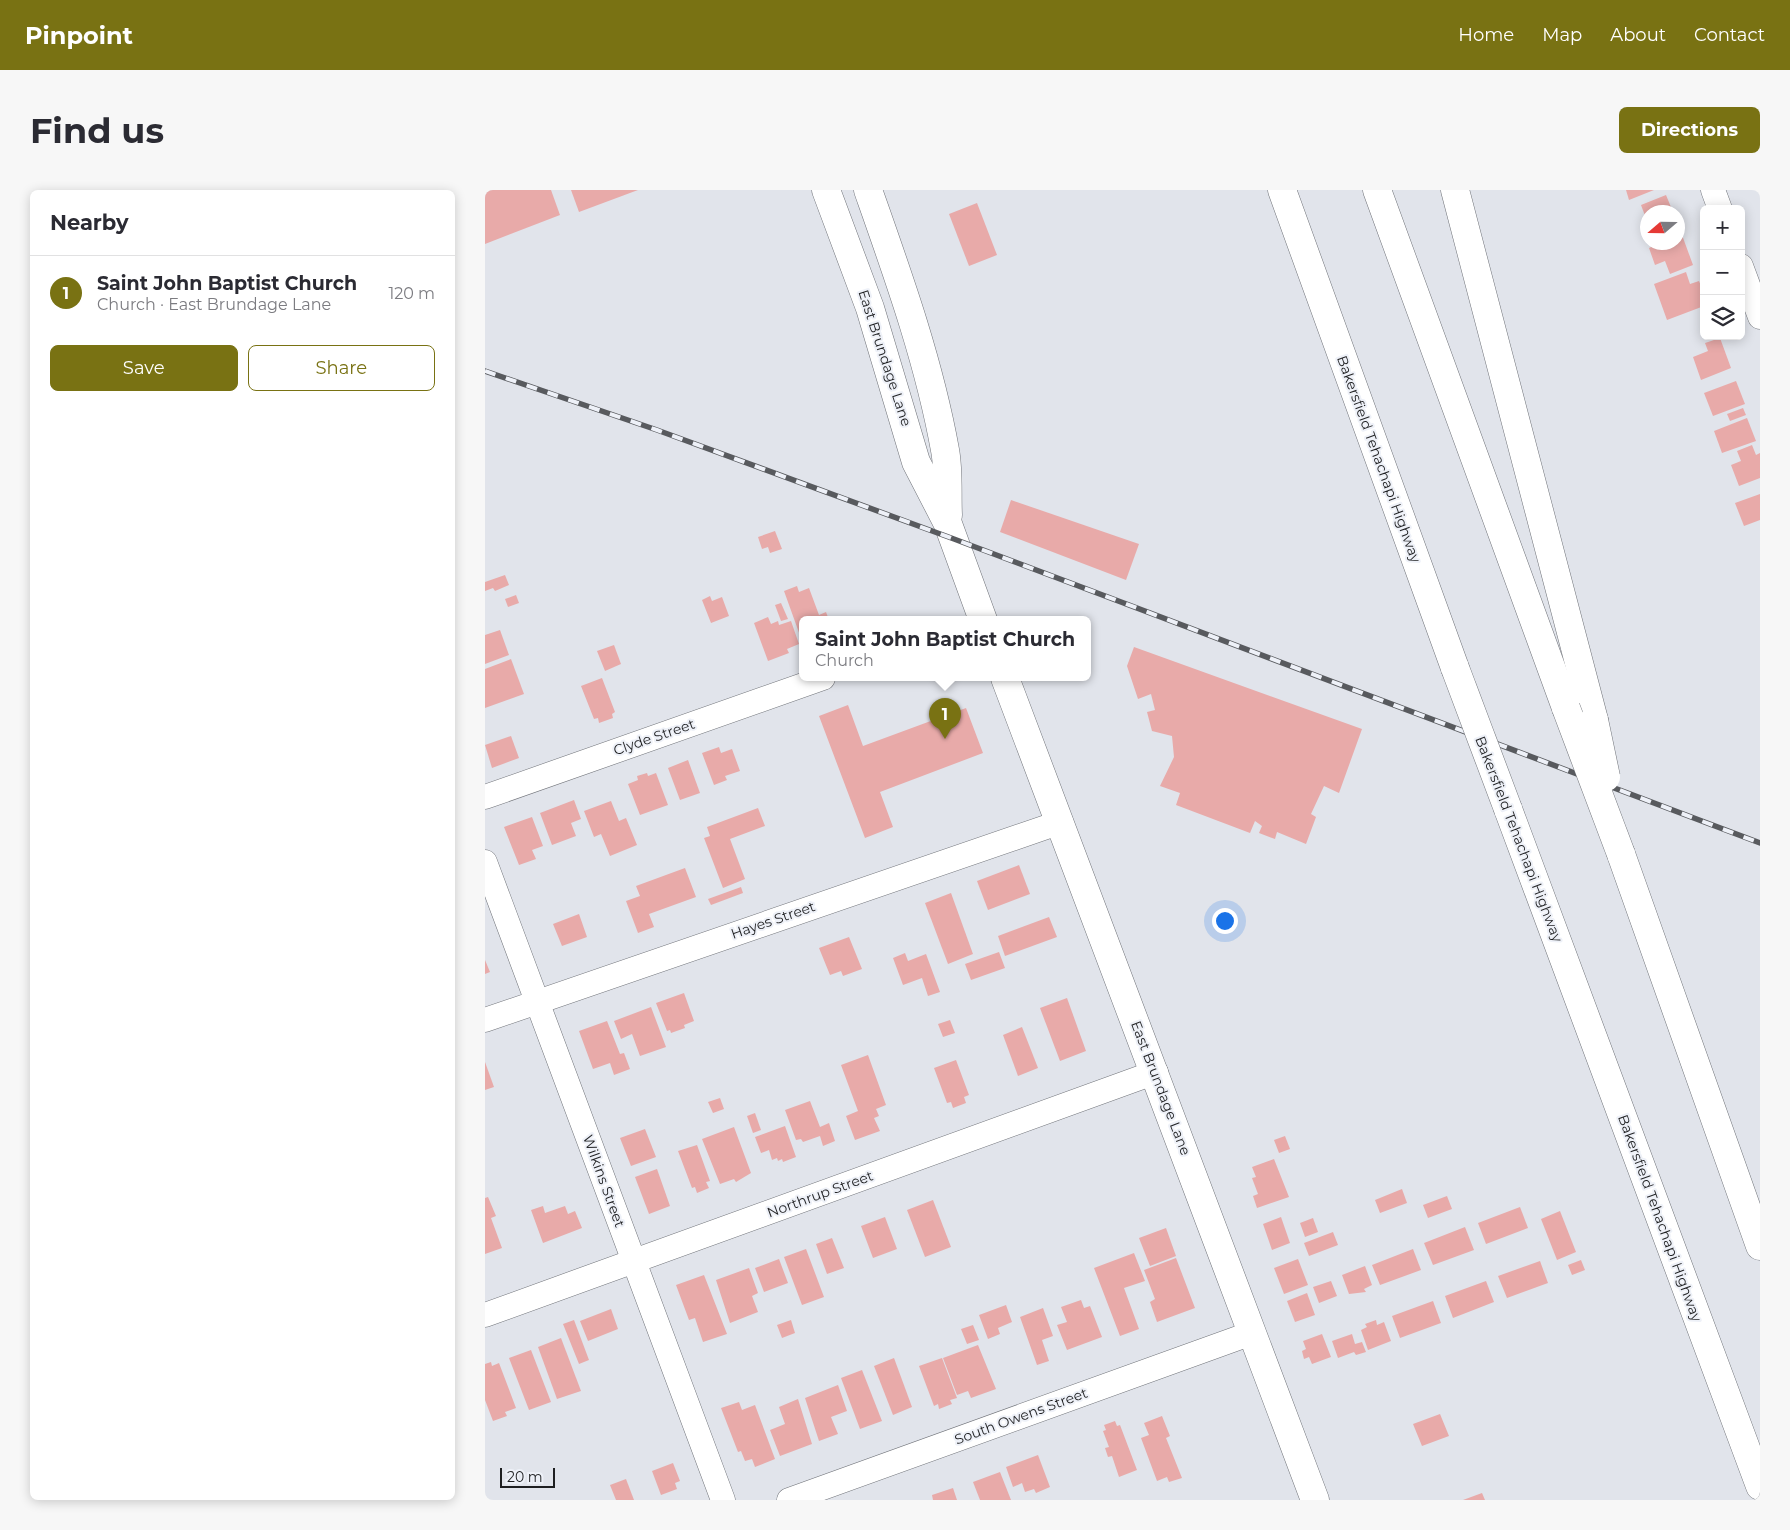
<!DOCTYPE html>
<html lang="en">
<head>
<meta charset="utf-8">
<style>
	:root { --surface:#fff; --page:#f7f7f7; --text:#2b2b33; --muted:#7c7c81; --line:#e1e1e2; --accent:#797213 }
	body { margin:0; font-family:Montserrat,sans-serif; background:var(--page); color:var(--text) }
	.controls { position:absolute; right:15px; top:15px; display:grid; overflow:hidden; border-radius:8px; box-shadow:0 2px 12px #0003 }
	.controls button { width:45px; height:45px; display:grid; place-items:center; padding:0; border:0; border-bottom:1px solid var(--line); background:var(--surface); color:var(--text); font:25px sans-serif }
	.compass { position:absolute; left:1155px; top:15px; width:45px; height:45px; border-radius:50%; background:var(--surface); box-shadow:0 2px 12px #0003; rotate:250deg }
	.scale { position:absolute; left:15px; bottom:12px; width:55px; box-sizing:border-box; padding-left:5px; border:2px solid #1e1f21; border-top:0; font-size:14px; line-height:18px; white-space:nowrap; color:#1e1f21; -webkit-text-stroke:4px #eef1f8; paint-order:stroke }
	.you { position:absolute; left:739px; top:730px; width:18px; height:18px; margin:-12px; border:4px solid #fff; border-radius:50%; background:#1a73e8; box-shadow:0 0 0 8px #1a73e833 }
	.badge { display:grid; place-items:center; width:32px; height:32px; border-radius:50%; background:var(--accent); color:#fff; font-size:16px; font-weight:700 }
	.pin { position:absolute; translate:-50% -41px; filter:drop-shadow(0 1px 2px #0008) }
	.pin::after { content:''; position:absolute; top:26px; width:18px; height:15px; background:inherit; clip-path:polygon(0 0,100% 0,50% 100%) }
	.popup { position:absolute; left:314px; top:426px; width:292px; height:65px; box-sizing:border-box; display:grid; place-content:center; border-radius:8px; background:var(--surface); filter:drop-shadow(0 1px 4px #0005); font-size:16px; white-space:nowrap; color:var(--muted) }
	.popup b { font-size:19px; color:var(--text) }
	.popup::after { content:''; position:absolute; left:50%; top:100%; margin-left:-10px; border:10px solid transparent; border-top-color:var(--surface) }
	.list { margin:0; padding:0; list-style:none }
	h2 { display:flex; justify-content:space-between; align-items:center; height:65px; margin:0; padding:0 20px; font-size:21px }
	h2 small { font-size:16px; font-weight:400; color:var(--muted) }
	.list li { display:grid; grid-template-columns:32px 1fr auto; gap:15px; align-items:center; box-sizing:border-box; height:75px; padding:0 20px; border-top:1px solid var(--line) }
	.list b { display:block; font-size:19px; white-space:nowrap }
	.list p { margin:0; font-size:16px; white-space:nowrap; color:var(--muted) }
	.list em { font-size:16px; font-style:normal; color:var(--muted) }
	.actions { display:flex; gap:10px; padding:15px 20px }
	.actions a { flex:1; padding:11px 0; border:1px solid var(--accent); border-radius:8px; text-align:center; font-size:18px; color:var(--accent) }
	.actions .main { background:var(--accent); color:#fff }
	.icon { flex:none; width:28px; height:28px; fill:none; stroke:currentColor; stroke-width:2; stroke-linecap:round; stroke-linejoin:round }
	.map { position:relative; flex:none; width:1275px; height:1310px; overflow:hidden; border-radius:8px }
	header { display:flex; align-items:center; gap:30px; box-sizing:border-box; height:70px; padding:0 25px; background:var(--accent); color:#fff }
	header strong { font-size:24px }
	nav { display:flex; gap:28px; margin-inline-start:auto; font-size:18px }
	.intro { display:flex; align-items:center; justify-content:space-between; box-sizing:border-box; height:120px; padding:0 30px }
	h1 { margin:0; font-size:35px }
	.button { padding:12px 22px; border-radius:8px; background:var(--accent); color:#fff; font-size:18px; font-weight:700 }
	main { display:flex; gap:30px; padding:0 30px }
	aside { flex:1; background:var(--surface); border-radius:8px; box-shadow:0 2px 12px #0003 }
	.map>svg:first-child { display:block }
	.building { fill:#e8aaa9 }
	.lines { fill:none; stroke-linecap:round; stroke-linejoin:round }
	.minor-casing { stroke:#707379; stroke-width:25 }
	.major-casing { stroke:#707379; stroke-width:29 }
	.highway-casing { stroke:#707379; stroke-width:29 }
	.minor { stroke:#fff; stroke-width:24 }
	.major { stroke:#fff; stroke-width:28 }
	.highway { stroke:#fff; stroke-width:28 }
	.rail-casing { stroke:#585a5e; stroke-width:5.5 }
	.rail { stroke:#eef1f8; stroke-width:4; stroke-dasharray:11; stroke-linecap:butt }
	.highway-bridge-casing { stroke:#707379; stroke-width:29; stroke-linecap:butt }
	.highway-bridge { stroke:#fff; stroke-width:28 }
	.labels { text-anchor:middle; stroke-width:4; stroke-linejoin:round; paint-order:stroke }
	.street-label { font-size:14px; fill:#1e1f21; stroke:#eef1f8 }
</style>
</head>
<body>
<header>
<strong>Pinpoint</strong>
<nav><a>Home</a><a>Map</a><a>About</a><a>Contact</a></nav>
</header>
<div class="intro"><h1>Find us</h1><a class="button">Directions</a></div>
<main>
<aside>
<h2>Nearby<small></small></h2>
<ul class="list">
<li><span class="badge">1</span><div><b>Saint John Baptist Church</b><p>Church · East Brundage Lane</p></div><em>120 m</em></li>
</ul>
<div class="actions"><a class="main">Save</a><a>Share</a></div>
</aside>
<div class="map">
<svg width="1275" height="1310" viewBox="0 0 1275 1310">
	<rect width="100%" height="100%" fill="#e1e4eb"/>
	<!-- building -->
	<g class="building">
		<path d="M0,0h66l9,25 -75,29z"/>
		<path d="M86,0h67l-59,22z"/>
		<path d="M1141,0h28l-25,10z"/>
		<path d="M1181,5l7,17h-26v9l-6,-16z"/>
		<path d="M492,13l20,52 -28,11 -20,-52z"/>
		<path d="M1197,45l11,30 -23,9 -5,-13 -10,4 -6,-17 13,-6h15v-5z"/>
		<path d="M1201,82l4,12 9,-3 5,12v13l-37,14 -13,-36z"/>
		<path d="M1235,148l11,30 -30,12 -8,-23 15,-6 -3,-8z"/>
		<path d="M1251,191l9,23 -32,12 -9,-23z"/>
		<path d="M1258,218l3,7 -16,6 -3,-7z"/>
		<path d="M1262,228l9,23 -34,12 -8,-22z"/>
		<path d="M1267,255l4,10 4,-2v25l-21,8 -8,-21 10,-4 -4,-10z"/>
		<path d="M1275,304v26l-16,6 -9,-23z"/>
		<path d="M526,310l128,44 -13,36 -126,-48z"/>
		<path d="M290,341l7,18 -12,4 -2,-6 -6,2 -4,-12z"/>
		<path d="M20,385l4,10 -14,6 -2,-3 -8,3v-9z"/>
		<path d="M312,396l2,6 10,-4 10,27 7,-3 3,8h-26l-1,21 -18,-50z"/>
		<path d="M31,405l3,8 -11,4 -3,-8z"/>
		<path d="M225,406l2,5 10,-4 7,19 -18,7 -9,-23z"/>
		<path d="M296,413l7,16 -7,2 -6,-16z"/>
		<path d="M283,427l3,7 7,-3 1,4 12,-4 8,23 -12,5 2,4 -21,8 -14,-38z"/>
		<path d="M15,440l9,25 -24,9v-29z"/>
		<path d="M129,455l7,19 -16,7 -8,-20z"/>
		<path d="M649,457l228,82 -23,64 -15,-7 -13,28 5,3 -10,27 -29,-12 -2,7 -16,-6 3,-7 -7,-5 -5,12 -74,-28 4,-12 -20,-7 14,-29 -2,-21 -20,-5 -5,-19 8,-2 -4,-16 -13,5 -11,-33z"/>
		<path d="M26,469l13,35 -39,14v-39z"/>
		<path d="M117,488l13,34 -3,2 1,4 -14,5 -1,-5 -4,1 -13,-33z"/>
		<path d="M363,515l15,41 103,-38 17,45 -103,39 13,35 -28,11 -46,-122z"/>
		<path d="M26,546l8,22 -27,10 -7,-23z"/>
		<path d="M234,557l2,6 11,-4 8,22 -15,5 2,4 -13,5 -12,-32z"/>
		<path d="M203,570l12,33 -20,7 -12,-32z"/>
		<path d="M162,583l1,3 8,-3 12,32 -28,10 -12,-31 10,-4 -1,-4z"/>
		<path d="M89,610l7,19 -10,4 5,13 -24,9 -12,-32z"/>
		<path d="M126,611l8,20 7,-3 11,27 -27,11 -9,-22 -7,3 -10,-26z"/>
		<path d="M273,618l7,18 -35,13 15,40 -22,9 -19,-50 6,-2 -3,-9z"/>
		<path d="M47,627l11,29 -11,4 4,9 -17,6 -15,-38z"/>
		<path d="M534,675l11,29 -42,16 -11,-29z"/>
		<path d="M200,678l11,29 -47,17 5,13 -16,6 -12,-32 14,-5 -4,-10z"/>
		<path d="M256,697l2,6 -32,12 -3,-6z"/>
		<path d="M466,703l22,61 -25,10 -23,-61z"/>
		<path d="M94,724l8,23 -25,9 -9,-22z"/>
		<path d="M564,727l8,20 -52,19 -7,-20z"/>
		<path d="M364,747l13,32 -19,7 -2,-5 -11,4 -11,-27z"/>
		<path d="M514,762l6,16 -34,12 -6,-16z"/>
		<path d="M420,763l3,8 18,-7 14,38 -12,4 -6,-18 -19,7 -10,-27z"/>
		<path d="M0,770l5,12 -5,2z"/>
		<path d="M199,803l10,28 -10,4 1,3 -14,5 -1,-3 -3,1 -11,-28z"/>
		<path d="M582,808l19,53 -26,10 -20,-53z"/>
		<path d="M166,817l15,40 -26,9 -8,-22 -11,5 -7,-18z"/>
		<path d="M465,830l5,13 -12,4 -5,-13z"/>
		<path d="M122,831l13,33 4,-1 6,16 -16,6 -4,-12 -17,6 -14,-38z"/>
		<path d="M537,837l16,41 -20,8 -15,-41z"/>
		<path d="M383,865l18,50 -10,4 3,7 -5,2 6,13 -25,9 -9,-24 12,-5 -17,-46z"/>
		<path d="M471,870l13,35 -5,2 2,6 -13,5 -2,-6 -4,1 -13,-35z"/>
		<path d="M0,872l9,25 -9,3z"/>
		<path d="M235,908l4,11 -11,4 -5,-11z"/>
		<path d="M325,911l10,26 9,-4 6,18 -12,5 -3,-10 -17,6 -2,-3 -5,1 -11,-30z"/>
		<path d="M270,923l6,17 -8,3 -6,-17z"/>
		<path d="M300,936l11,31 -13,5 -1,-3 -4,2 -1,-3 -5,2 -3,-10 -8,3 -6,-16z"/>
		<path d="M249,937l17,46 -15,9 -2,-3 -14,5 -18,-45z"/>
		<path d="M160,939l11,28 -25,9 -11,-28z"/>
		<path d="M800,946l5,13 -11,4 -5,-13z"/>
		<path d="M212,955l13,36 -4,1 3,6 -12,5 -2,-6 -3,1 -14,-37z"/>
		<path d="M789,969l15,38 -32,11 -4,-12 5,-2 -6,-16 4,-1 -4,-10z"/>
		<path d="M172,979l13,37 -21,8 -14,-37z"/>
		<path d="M917,999l5,14 -27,10 -5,-13z"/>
		<path d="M962,1006l5,13 -24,9 -5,-13z"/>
		<path d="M3,1007l8,19 -5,2 11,30 -17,6v-56z"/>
		<path d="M448,1010l18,47 -26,10 -18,-47z"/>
		<path d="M58,1016l2,7 20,-7 3,8 7,-3 7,17 -39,15 -12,-33z"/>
		<path d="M1035,1017l8,21 -42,16 -8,-21z"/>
		<path d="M1075,1021l16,41 -19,8 -16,-41z"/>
		<path d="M400,1027l12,32 -24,9 -12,-32z"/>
		<path d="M796,1027l9,26 -18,7 -9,-26z"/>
		<path d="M828,1028l5,14 -13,5 -5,-14z"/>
		<path d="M980,1037l9,23 -41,15 -9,-22z"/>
		<path d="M681,1038l10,28 -26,10 -11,-28z"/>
		<path d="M848,1042l5,13 -29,11 -5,-13z"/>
		<path d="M347,1048l12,30 -17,6 -11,-30z"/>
		<path d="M321,1059l18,48 -22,8 -18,-48z"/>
		<path d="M928,1059l8,21 -41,15 -8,-20z"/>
		<path d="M649,1063l11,28 -21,7 15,41 -19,7 -26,-68z"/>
		<path d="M691,1068l19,50 -38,14 -7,-20 5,-3 -11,-29z"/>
		<path d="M294,1069l9,24 -24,9 -9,-24z"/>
		<path d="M813,1069l10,26 -24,9 -10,-26z"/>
		<path d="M1096,1070l4,10 -13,5 -4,-10z"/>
		<path d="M1055,1071l8,22 -41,15 -9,-22z"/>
		<path d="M880,1076l7,19 -8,4 2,3 -17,2 -7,-19z"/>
		<path d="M264,1078l9,25 -6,3 6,16 -28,11 -14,-43z"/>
		<path d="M219,1085l23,59 -24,8 -8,-24 -6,2 -13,-35z"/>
		<path d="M846,1091l6,15 -18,7 -6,-16z"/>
		<path d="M1001,1091l8,21 -41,16 -8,-22z"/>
		<path d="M822,1103l8,22 -20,7 -8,-21z"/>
		<path d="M596,1110l3,8 6,-2 12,31 -35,13 -10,-25 10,-3 -6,-15z"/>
		<path d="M948,1111l8,22 -41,15 -8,-22z"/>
		<path d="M521,1115l6,17 -14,6 2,6 -12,5 -9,-24z"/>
		<path d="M558,1118l10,28 -11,4 7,21 -12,4 -17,-48z"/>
		<path d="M126,1119l7,20 -30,12 -8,-20z"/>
		<path d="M89,1130l15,40 -10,4 -16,-40z"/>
		<path d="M306,1130l4,13 -13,5 -5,-13z"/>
		<path d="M891,1130l1,5 7,-3 7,19 -23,9 -7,-20 6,-3 -2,-3z"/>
		<path d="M488,1135l6,15 -12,4 -6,-15z"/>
		<path d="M837,1144l9,23 -19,7 -3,-7 -5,2 -2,-8 4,-2 -3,-8z"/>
		<path d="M867,1144l3,10 7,-2 4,10 -10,3 -2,-3 -16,6 -6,-17z"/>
		<path d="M76,1148l20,53 -24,8 -19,-52z"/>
		<path d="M493,1155l18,44 -25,9 -3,-7 -11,4 -14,-37z"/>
		<path d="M46,1160l20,52 -22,8 -20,-52z"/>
		<path d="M409,1168l18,49 -19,8 -19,-49z"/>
		<path d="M457,1168l15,40 -7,2 2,4 -13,5 -1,-5 -4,2 -15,-40z"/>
		<path d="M6,1172l1,4 7,-3 17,45 -11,4 2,4 -14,5 -8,-21v-36z"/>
		<path d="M377,1180l20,51 -22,8 -19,-51z"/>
		<path d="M353,1195l9,26 -16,6 7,17 -19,7 -14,-43z"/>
		<path d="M313,1209l14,45 -32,12 -10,-26 15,-6 -6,-17z"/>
		<path d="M254,1212l3,8 13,-5 20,54 -20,8 -3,-8 -7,2 -4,-10 -3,1 -17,-44z"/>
		<path d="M955,1224l9,22 -27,10 -9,-22z"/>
		<path d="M677,1226l8,20 -4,2 16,40 -13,4 -2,-5 -10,4 -16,-43 8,-3 -5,-12z"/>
		<path d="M630,1231l2,5 3,-1 17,45 -18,7 -7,-21 -4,1 -3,-9 4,-1 -6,-16 3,-1 -2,-5z"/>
		<path d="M553,1265l12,32 -14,6 -2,-4 -9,3 -3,-9 -9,4 -7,-20z"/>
		<path d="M188,1273l7,18 -5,2 2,6 -16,6 -9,-24z"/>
		<path d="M515,1282l11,28h-31l-7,-18z"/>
		<path d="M141,1289l8,21h-18l-6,-15z"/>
		<path d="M468,1298l4,12h-24l-1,-5z"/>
		<path d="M997,1303l3,7h-22z"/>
	</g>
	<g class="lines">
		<!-- minor casing -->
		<g class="minor-casing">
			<g id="minor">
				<path d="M1228,0l7,19"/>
				<path d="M1256,76l19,51"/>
				<path d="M0,607l338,-119"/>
				<path d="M0,672l238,638"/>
				<path d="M0,830l576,-198"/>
				<path d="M0,1125l671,-243"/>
				<path d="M304,1310l463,-167"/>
			</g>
		</g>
		<!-- major casing -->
		<g class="major-casing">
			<g id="major">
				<path d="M341,0l44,118 46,154 32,62 35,96"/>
				<path d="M383,0c30,85 61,171 77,260 4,21 2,44 3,65"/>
				<path d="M520,488l310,822"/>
			</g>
		</g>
		<!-- highway casing -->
		<g class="highway-casing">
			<g id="highway">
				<path d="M797,0l173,478"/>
				<path d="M892,0l189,518"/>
				<path d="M970,0l139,530"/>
				<path d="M1023,619l252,677"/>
				<path d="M1136,664l139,392"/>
			</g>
		</g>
		<!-- minor -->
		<use href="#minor" class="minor"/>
		<!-- major -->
		<use href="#major" class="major"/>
		<!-- highway -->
		<use href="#highway" class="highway"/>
		<!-- rail casing -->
		<g class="rail-casing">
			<path id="rail" d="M0,181l172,59 297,109 806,304"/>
		</g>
		<!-- rail -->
		<use href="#rail" class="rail"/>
		<!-- highway-bridge casing -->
		<g class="highway-bridge-casing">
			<g id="highway-bridge">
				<path d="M970,478l53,141"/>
				<path d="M1081,518l55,146"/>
				<path d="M1109,530l12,57"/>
			</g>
		</g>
		<!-- highway-bridge -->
		<use href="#highway-bridge" class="highway-bridge"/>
	</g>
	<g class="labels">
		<!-- street labels -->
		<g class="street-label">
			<text transform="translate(400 168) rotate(72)" y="5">East Brundage Lane</text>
			<text transform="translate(894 269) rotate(70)" y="5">Bakersfield Tehachapi Highway</text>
			<text transform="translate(169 547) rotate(-19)" y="5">Clyde Street</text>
			<text transform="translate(1034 649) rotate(69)" y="5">Bakersfield Tehachapi Highway</text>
			<text transform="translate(288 730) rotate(-19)" y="5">Hayes Street</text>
			<text transform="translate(676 898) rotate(69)" y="5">East Brundage Lane</text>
			<text transform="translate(119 991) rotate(70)" y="5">Wilkins Street</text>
			<text transform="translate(335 1004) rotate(-20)" y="5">Northrup Street</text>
			<text transform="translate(1175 1028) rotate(70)" y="5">Bakersfield Tehachapi Highway</text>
			<text transform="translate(536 1226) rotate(-20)" y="5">South Owens Street</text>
		</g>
	</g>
</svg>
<div class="controls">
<button>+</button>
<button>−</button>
<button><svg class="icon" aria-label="layers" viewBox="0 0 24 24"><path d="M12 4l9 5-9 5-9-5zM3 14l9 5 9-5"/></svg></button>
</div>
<svg class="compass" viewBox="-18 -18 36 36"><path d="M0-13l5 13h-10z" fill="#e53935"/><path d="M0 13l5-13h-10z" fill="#7c7c81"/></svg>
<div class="scale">20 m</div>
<div class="you"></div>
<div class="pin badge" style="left:460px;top:549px">1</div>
<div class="popup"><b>Saint John Baptist Church</b>Church</div>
</div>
</main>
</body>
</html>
